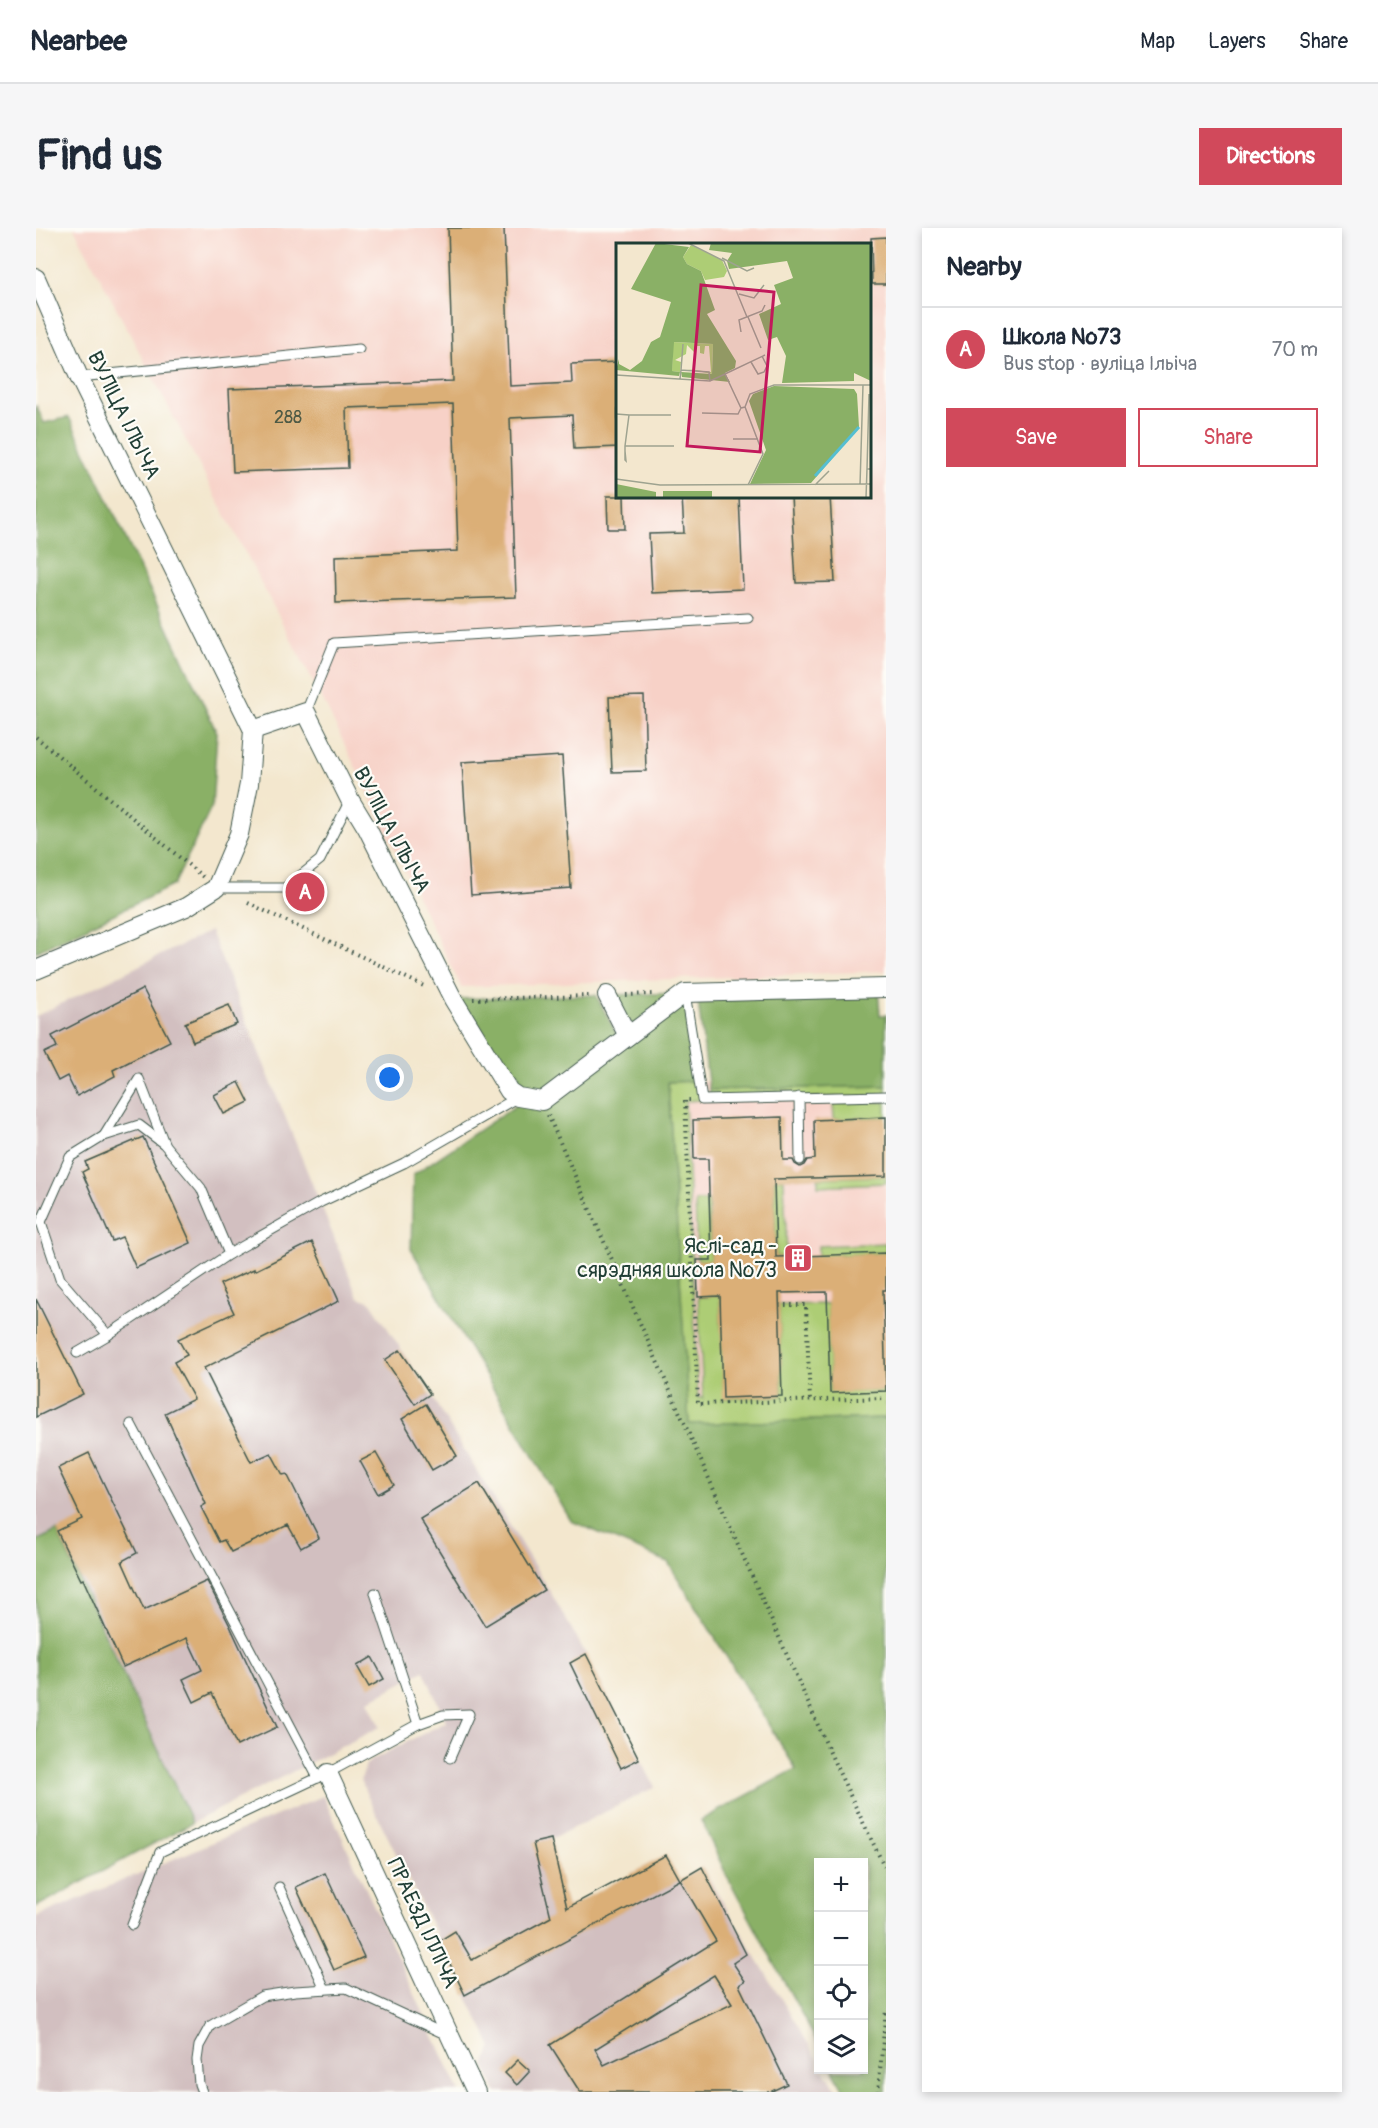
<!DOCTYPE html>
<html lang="en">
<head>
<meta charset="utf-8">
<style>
	:root { --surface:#fff; --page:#f6f6f7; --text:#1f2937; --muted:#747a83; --line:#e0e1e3; --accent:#d1495b }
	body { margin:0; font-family:Pangolin,sans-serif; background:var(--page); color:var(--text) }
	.controls { position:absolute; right:18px; bottom:18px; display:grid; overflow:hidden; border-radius:0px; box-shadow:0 3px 9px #0003 }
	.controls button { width:54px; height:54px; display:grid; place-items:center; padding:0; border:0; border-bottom:2px solid var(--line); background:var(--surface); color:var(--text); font:30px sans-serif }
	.you { position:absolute; left:354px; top:850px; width:21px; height:21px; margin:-15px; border:4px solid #fff; border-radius:50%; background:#1a73e8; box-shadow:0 0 0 9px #1a73e833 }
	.badge { display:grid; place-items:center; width:39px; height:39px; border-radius:50%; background:var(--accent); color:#fff; font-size:20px; font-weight:700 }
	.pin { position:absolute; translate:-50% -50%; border:3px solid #fff; box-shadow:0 2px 6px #0006 }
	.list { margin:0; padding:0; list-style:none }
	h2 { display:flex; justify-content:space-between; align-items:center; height:78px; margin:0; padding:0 24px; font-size:26px }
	h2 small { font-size:20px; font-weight:400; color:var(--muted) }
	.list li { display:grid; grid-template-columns:39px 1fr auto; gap:18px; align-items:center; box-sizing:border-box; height:84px; padding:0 24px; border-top:2px solid var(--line) }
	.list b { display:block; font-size:22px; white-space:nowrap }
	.list p { margin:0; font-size:20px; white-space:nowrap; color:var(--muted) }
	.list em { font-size:20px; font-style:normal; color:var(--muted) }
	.actions { display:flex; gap:12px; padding:18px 24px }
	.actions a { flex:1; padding:14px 0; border:2px solid var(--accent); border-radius:0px; text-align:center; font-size:21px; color:var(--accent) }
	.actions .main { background:var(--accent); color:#fff }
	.icon { flex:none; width:33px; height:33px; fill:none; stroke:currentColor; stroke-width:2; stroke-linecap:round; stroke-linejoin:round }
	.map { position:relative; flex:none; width:850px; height:1864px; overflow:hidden; border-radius:0px }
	header { display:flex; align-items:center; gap:36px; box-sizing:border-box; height:84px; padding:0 30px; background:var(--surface); border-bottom:2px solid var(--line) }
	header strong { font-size:28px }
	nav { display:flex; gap:33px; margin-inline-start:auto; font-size:21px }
	.intro { display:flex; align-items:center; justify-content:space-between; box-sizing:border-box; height:144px; padding:0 36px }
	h1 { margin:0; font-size:42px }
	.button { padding:15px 27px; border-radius:0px; background:var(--accent); color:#fff; font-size:21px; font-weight:700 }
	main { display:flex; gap:36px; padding:0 36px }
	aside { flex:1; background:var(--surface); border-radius:0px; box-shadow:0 3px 9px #0003 }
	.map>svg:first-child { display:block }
	.built { fill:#f7d1c7; fill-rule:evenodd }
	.industrial { fill:#d2bfc0 }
	.green { fill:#adcd75; stroke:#668554; stroke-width:1.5 }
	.forest { fill:#8ab066; stroke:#54764d; stroke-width:1.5 }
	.building { fill:#dbaf77; fill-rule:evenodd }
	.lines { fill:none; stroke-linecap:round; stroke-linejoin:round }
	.lane-casing { stroke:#3f564b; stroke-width:11 }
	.street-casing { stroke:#3f564b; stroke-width:20 }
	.path { stroke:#3f564b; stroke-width:4; stroke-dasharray:1.5 4.5; stroke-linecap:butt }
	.lane { stroke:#fff; stroke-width:9 }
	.street { stroke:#fff; stroke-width:18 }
	.labels { text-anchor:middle; stroke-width:4.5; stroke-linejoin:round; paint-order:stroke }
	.number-label { font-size:18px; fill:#4e5a45 }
	.street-label { font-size:21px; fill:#1f3d34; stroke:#fdfcf7 }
	.poi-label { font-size:21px; fill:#1f3d34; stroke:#fdfcf7; text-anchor:end }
	.inset-river { fill:none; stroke:#55bed1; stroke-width:3 }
	.inset-road { fill:none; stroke:#9ea390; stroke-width:1.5 }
	.view { fill:#c2185b; fill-opacity:0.15; stroke:#c2185b; stroke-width:3 }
	.inset-edge { fill:none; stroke:#1f3d34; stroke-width:3 }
</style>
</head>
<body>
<header>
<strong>Nearbee</strong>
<nav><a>Map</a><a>Layers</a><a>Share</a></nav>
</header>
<div class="intro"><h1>Find us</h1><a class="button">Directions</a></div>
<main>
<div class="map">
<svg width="850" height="1864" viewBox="0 0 850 1864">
	<rect width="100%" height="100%" fill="#fdfcf7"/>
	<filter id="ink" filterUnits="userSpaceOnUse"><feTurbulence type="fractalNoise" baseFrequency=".0167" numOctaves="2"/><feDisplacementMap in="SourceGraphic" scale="12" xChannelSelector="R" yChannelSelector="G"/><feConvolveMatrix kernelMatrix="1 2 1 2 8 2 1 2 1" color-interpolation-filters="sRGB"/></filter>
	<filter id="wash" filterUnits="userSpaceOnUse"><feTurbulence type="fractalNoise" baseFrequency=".008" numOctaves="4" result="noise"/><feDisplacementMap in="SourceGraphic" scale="24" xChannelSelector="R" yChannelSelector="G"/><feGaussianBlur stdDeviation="1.35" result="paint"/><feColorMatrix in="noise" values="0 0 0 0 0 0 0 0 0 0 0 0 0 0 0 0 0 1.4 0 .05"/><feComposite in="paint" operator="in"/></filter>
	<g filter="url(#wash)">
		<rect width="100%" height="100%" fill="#f3e7ce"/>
		<!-- built -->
		<g class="built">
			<path d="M38,0h812v743l-425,16 -135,-281zM582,16h252v252h-252z"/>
			<path d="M850,849v341l-197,6 -21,-342z"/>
		</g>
		<!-- industrial -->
		<g class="industrial">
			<path d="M174,703l148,366 12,4 60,93 122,201 34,59 69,133 -104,52 16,69 99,-53 14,25 22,-13 116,193v10h6l14,22h-342l-11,-26 7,-19 -126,-254 -5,-14 5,-14 6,-5 74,-38 -22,-51 -56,30 12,26 -188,96 -135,-292 -21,10v-525z"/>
			<path d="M287,1568l137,296h-424v-175z"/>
		</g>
		<!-- green -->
		<g class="green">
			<path d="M663,853l3,19 -17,1 13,297h5l-5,-101 22,-1 4,102 58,-2 -3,-91 49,-1 2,88 56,-1v27l-197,6 -21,-342z"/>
			<path d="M850,858v10l-175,4 -2,-10z"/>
			<path d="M850,874v15l-52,2 -1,-16z"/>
			<path d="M850,948v7l-68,3v-8z"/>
			<path d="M738,951h10l3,77 -11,1z"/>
			<path d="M659,973h13l3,59h-14z"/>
			<path d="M850,1015v10l-68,3v-10z"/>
		</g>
		<!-- forest -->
		<g class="forest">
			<path d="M0,177l8,18 25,-6 148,316 -5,73 -38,79 -138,67z"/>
			<path d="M842,760l2,27h6v71l-177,4 -12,-97z"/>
			<path d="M649,765l-53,33 -25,-31z"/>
			<path d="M560,767l24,46 -78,60 -24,-4 -65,-98z"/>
			<path d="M651,775l12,78 -31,1 21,342 197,-6v674h-41l-12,-22h31v-208h-46v182l-92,-170 -25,-54 95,-51 -128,-207 -97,-41 -160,-272 2,-74 105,-71 113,-62z"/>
			<path d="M21,1303l135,292 -156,84v-366z"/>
		</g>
		<g id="blocks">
			<!-- building -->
			<g class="building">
				<path d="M412,0h56l6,158 62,-3 -1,-19 47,-2v85l-44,2 -2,-34 -62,3 6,179 -180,6 -1,-47 123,-5 -5,-147 -107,4 2,60 -115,4 -4,-83 224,-8z"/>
				<path d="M850,9v47h-14l-1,-46z"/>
				<path d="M571,268h17l1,33h-17z"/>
				<path d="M646,268h57l4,93 -91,4 -3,-59 35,-1z"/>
				<path d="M755,268h39l5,86 -39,1z"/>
				<path d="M608,468l2,75 -34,1 -3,-75z"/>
				<path d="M526,528l9,132 -100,7 -9,-133z"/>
				<path d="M107,761l27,52 -57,29 2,6 -38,20 -10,-20 -9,5 -14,-28 13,-6 -5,-11z"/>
				<path d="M193,777l8,19 -44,18 -8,-19z"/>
				<path d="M203,854l10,20 -25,12 -10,-19z"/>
				<path d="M746,889l1,43h10l2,4 5,3 4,-2 3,-5 8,-1 -1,-39 72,-3v59l-112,3 2,78 110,-4v37h-3l3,101 -56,2 -3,-101 -48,1 3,103 -59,2 -3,-102 -22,1 -1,-37h14l-3,-101h-14l-1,-39z"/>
				<path d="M107,909l48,106 -55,25 -14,-31 -10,4 -30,-69 6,-3 -3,-7z"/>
				<path d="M276,1014l27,59 -135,67 47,94 20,-9 12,22 4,-1 32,64 -18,10 -13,-23 -57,27 -7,-12 -5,2 -18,-35 5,-3 -41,-91 29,-14 -20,-37 13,-7 -9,-16 56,-26 -14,-29 34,-15v2z"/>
				<path d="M0,1071l47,95 -47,23z"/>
				<path d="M364,1122l30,44 -15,10 -30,-44z"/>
				<path d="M390,1176l31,52 -25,14 -30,-51z"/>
				<path d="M53,1225l48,100 -15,8 22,49 63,-29 23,45 47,101 -40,19 -25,-53 -18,9 -11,-23 19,-9 -15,-32 -64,29 -40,-88 -2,1 -24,-49 25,-12 -24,-51z"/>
				<path d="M340,1225l18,32 -16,9 -18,-33z"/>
				<path d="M443,1255l65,107 -59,36 -65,-107z"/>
				<path d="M550,1426l53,105 -18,9 -51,-105z"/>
				<path d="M336,1429l12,22 -15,8 -12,-21z"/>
				<path d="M515,1611l16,69 99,-53 14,25 -215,115 -26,-54 16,-10 17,29 79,-43 -18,-74z"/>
				<path d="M666,1639l44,87 -13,9 12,18 -6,4 48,99 -17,8h-190l-30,-47 166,-104 -36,-61zM678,1747l18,29 -128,61 -9,-16z"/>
				<path d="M289,1645l39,84 -30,13 -38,-83z"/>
				<path d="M482,1832l12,11 -13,14 -12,-12z"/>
			</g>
		</g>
	</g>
	<g filter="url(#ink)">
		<use href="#blocks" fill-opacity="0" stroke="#3f564b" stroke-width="1.5"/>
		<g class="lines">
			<!-- lane casing -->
			<g class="lane-casing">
				<g id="lane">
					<path d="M43,149l280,-28"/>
					<path d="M270,484l28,-69 414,-25"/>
					<path d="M180,660h69l35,-28 30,-60"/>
					<path d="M649,765l17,107 184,-4"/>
					<path d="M763,869l1,63"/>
					<path d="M68,908l35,-57 25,64"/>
					<path d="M72,1107l-48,-56 -19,-57 29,-65 34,-21 35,-11 25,19 37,44 28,66"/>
					<path d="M41,1125l31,-18 121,-81 92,-52 83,-39 114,-66"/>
					<path d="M95,1196l187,354"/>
					<path d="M382,1496l25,-9 26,-1 -19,44"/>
					<path d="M243,1659l46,102"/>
					<path d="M96,1697l28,-73 168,-79 90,-49 -43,-131"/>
					<path d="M166,1864l-3,-8 -2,-24 2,-14 11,-20 52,-30 33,-5 51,-3 103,48"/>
				</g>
			</g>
			<!-- street casing -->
			<g class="street-casing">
				<g id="street">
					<path d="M0,50l43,99 174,353 53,-18 44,88 17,28 86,171 56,92 9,6 24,4 143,-108 201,-5"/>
					<path d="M0,742l150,-63 30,-19 23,-54 10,-50 4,-54"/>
					<path d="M571,767l21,41"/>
					<path d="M292,1545l148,319"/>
				</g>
			</g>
			<!-- path -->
			<g class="path">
				<path d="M0,509l167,140"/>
				<path d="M212,675l178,84"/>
				<path d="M590,767l28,-1"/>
				<path d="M437,771l118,-3"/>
				<path d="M654,872h-5l13,304 188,-6"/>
				<path d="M512,887l288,651 50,104"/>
				<path d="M847,1074h3"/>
				<path d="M743,1077h27l4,96"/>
				<path d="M842,1864l8,-82"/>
			</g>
			<!-- lane -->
			<use href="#lane" class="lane"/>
			<!-- street -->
			<use href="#street" class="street"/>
		</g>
	</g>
	<!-- icons -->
	<defs>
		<g id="building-square" transform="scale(1.5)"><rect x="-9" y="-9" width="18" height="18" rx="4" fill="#d1495b" stroke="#fdfcf7"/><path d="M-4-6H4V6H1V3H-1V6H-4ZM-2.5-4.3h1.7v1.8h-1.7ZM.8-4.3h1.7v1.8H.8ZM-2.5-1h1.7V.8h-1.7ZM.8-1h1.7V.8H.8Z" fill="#fff"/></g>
	</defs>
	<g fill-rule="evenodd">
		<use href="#building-square" x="762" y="1030"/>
	</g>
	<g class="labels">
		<!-- number labels -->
		<g class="number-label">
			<text x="252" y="195">288</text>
		</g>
		<!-- street labels -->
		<g class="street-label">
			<text transform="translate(88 187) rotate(64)" y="7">ВУЛІЦА ІЛЬІЧА</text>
			<text transform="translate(356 602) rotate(62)" y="7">ВУЛІЦА ІЛЬІЧА</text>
			<text transform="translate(387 1695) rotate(65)" y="7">ПРАЕЗД ІЛЛІЧА</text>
		</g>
		<!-- poi labels -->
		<g class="poi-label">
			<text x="741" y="1025">Яслі-сад -<tspan x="741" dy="24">сярэдняя школа №73</tspan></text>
		</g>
	</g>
	<!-- overview -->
	<g transform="translate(580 15)">
		<rect width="255" height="255" fill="#f3e7ce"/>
		<path d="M75,2l31,15 5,11 -3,6 -19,3 -4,-9 -14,-7 -4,-7zM57,99l40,2 -1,30 -25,-5 24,3 -2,-26h-4l-1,8 -4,-1v-7h-4l-1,7 -8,-8 -1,9 -11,6 6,2 -1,10 -8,-1z" fill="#adcd75"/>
		<path d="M40,0l33,4 -6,10 4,7 14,7 14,39 -8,4 29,47 -1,7 -10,5 5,9 -48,-5 -1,-5 31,2 1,-30 -39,-2 -2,29 8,1 -1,4 -63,-6 3,-11v5l11,6 12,-9 9,-19 9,-5 11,-35 -40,-13zM95,0h160v138l-17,-8v8l-72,2 4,-27 -9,-19 -9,3 -9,-26 22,-10 -7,-19 19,-7 -6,-17 -58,8 -2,-8 5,-8 -23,-3zM158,143l80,3 3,5 2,33 -48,56 -61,1 16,-34 -17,-49 4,-7zM0,241l40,8v6h-40zM47,248h49v7h-49z" fill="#8ab066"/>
		<path class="inset-river" d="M199,233l44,-49"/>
		<path class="inset-road" d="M72,0l36,18 23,56M106,15l25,13 7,-3M123,51l15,4 10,-13M132,74l13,31M125,89l-2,-12 23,-9 3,-6M135,119l7,12 6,-2 3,-6 -5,-10M65,127l2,-26M109,131l40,-19M0,132l94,6 15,-7 16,34 4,-1 18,47 -15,31M64,136l1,-9 28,2 1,9M129,164l5,-13 24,-9h97M86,170l36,1 3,-6M0,171l13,1 -4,31v14l1,1 -1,-10M13,172h42M117,196h25M9,203h49M251,226l2,-75M0,236l44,6 211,-1M199,242l14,-14M244,242l3,-100M250,255l1,-29h4"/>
		<path class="view" d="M85,42l73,7 -14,160 -73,-6z"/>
		<rect width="255" height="255" class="inset-edge"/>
	</g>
</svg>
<div class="controls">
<button>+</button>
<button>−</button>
<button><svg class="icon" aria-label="locate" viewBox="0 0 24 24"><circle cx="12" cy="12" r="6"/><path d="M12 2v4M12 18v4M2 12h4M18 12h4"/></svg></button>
<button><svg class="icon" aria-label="layers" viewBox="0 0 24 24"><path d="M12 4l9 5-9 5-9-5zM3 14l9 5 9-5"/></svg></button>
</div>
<div class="you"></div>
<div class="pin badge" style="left:269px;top:664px">A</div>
</div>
<aside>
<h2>Nearby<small></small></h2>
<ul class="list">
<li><span class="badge">A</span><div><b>Школа №73</b><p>Bus stop · вуліца Ільіча</p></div><em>70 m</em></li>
</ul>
<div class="actions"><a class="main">Save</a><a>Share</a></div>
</aside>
</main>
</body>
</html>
